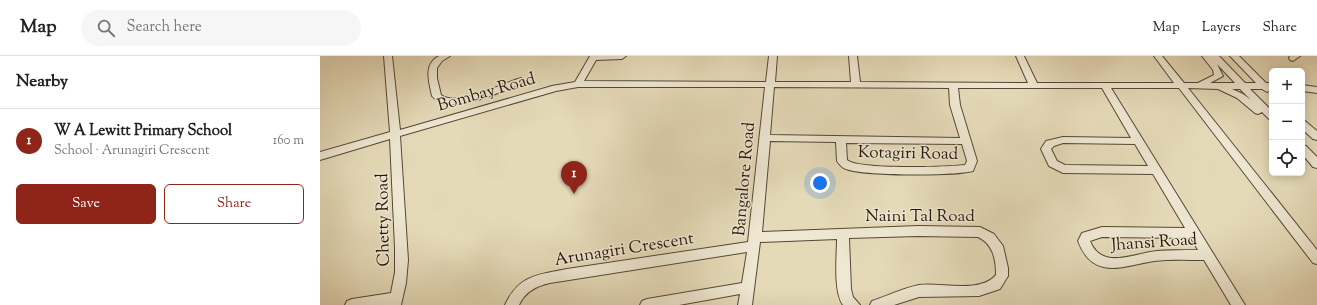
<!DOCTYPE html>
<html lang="en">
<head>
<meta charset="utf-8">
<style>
	:root { --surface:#fff; --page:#f6f6f6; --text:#202124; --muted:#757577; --line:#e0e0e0; --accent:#8f2418 }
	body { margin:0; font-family:"Sorts Mill Goudy",serif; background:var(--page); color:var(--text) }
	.controls { position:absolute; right:12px; top:12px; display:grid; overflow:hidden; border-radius:6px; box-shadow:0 2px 10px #0003 }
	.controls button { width:36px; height:36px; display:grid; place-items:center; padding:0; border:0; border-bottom:1px solid var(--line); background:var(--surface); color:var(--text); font:20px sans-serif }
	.you { position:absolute; left:500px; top:127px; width:14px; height:14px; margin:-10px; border:3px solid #fff; border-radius:50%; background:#1a73e8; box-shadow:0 0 0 6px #1a73e833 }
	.badge { display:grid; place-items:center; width:26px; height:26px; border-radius:50%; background:var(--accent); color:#fff; font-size:13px; font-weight:700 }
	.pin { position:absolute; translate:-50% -33px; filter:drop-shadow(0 1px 2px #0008) }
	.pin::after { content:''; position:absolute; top:21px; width:14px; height:12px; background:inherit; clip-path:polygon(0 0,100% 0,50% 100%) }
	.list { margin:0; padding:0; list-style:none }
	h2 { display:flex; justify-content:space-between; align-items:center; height:52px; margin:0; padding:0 16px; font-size:17px }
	h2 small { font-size:13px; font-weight:400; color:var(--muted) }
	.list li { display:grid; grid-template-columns:26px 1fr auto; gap:12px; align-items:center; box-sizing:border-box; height:64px; padding:0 16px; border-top:1px solid var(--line) }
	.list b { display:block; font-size:15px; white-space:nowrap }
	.list p { margin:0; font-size:13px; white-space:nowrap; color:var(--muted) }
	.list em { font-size:13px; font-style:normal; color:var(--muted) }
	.actions { display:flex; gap:8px; padding:12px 16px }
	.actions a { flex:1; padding:9px 0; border:1px solid var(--accent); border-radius:6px; text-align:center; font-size:14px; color:var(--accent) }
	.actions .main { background:var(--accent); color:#fff }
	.icon { flex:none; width:22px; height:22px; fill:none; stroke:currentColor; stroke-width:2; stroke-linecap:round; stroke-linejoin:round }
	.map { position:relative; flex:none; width:997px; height:249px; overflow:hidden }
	header { display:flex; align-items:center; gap:24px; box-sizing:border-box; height:56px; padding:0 20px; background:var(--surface); border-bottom:1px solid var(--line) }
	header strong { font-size:19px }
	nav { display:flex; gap:22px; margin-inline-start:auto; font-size:14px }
	.search { width:280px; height:36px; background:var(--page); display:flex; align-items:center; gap:10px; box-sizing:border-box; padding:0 14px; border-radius:22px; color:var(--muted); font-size:15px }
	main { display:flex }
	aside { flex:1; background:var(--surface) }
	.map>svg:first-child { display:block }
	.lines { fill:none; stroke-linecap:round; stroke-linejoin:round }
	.minor-casing { stroke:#564737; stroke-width:2 }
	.minor { fill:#eee7d1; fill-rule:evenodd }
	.labels { text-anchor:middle; stroke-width:3; stroke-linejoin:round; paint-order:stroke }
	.street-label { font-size:17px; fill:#27160c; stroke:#eee7d1 }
</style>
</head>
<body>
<header>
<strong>Map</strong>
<div class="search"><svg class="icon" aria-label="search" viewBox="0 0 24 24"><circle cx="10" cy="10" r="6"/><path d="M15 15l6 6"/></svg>Search here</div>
<nav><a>Map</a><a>Layers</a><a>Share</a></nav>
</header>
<main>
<aside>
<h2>Nearby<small></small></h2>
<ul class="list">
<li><span class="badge">1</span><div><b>W A Lewitt Primary School</b><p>School · Arunagiri Crescent</p></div><em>160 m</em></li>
</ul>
<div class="actions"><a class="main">Save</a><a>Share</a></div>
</aside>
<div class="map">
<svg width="997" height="249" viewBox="0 0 997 249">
	<rect width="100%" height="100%" fill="#e5dab8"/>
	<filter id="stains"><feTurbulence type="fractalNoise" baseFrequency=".005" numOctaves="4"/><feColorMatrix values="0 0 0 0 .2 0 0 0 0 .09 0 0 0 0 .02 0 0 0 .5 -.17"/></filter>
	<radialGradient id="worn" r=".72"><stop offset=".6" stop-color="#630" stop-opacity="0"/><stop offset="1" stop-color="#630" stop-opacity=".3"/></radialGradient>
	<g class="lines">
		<!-- minor casing -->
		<g class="minor-casing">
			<g id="minor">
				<path d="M64,0h8l8,74 152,-44 23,-4 15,-26h36l-4,3 -26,1 -12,21 182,1 3,-26h8l-2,26h76l-2,-26h8l3,26 168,1 -12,-27h8l13,27h137l-20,-27h8l22,27h14l16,-8 -1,-5 -11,-14h17l26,27h11l-26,-27h9l27,27h6v6l-5,3 -5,-3h-12l22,22v9l-3,-1 -7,-7 -4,2 -3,-1 -18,-15 -19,-9 -30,-1 129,162v14l-4,-1 -134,-175h-68l134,217h-14l-27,-45c-16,0 -33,-1 -50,1 -31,5 -61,20 -76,-20l4,-8 20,-6 83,1 -32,-54 -90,-1 -14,-7 -8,-17 5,-8 17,-4 68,1 -29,-50h-144l2,17 17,56 -4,10c-19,5 -109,5 -127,-2 -4,-1 -7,-5 -9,-8l-1,-19 -66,-1 -8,91 156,-6 62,1 14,7 9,12 5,22v8l-8,13 -21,7 -60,1 -25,8h-24l2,-4c15,-5 32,-13 47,-16 22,-3 61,9 77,-10 0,-16 -3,-31 -18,-38l-60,-1 -69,2 2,51 2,8 7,8h-17c-10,-14 -6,-49 -6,-66l-77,3 -8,63h-14l2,-11 -61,11h-39l2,-4 5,-2 95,-16 5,-31 -197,31c-14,3 -25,9 -31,22h-14c14,-30 32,-30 62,-36l181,-27 17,-155h-187l-22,4 -156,45 8,124 -2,23 -5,22h-56l2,-4 5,-2 39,-6 4,-21v-24l-5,-109 -70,21v-8l70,-20zM897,8l18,19h-25l13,-7zM454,31l175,1 1,17 10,33 -190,-3zM912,33h8l11,11 -8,-6zM526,87l116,1 5,17 -2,4c-19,2 -106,5 -118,-5zM743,87l72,1 13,22 -83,-1 -8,-4 -6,-12 3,-3zM782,181l89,1 7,12c-14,0 -27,0 -41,1 -22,2 -55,20 -67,-10z"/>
				<path d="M119,0h11l-8,5 -5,7v10l4,17c17,13 61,-12 80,-17l4,3 -1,2c-21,7 -75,35 -92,13 -3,-14 -9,-32 7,-40z"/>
				<path d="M970,0h10l-7,5 -3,-1 -1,-2z"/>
				<path d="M982,29l15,2v6l-15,-2z"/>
				<path d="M982,64l3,1 12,10v9l-4,-1 -11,-10z"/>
				<path d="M982,89l4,1 11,11v11l-4,-1 -11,-13z"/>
			</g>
		</g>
		<!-- minor -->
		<use href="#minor" class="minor"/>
	</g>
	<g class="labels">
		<!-- street labels -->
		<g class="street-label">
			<text transform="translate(166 35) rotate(-16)" y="6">Bombay Road</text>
			<text transform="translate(588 96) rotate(1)" y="6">Kotagiri Road</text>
			<text transform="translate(423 123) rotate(-85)" y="6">Bangalore Road</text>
			<text x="600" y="165">Naini Tal Road</text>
			<text transform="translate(62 164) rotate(-91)" y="6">Chetty Road</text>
			<text transform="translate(834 185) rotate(-4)" y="6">Jhansi Road</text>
			<text transform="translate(304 192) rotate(-9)" y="6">Arunagiri Crescent</text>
		</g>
	</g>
	<rect width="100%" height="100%" filter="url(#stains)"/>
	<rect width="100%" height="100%" fill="url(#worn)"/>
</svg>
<div class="controls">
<button>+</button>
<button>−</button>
<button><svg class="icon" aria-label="locate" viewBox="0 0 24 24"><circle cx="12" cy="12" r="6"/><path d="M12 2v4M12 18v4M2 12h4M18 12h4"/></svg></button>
</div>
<div class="you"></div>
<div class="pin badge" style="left:254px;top:138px">1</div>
</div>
</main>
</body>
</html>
